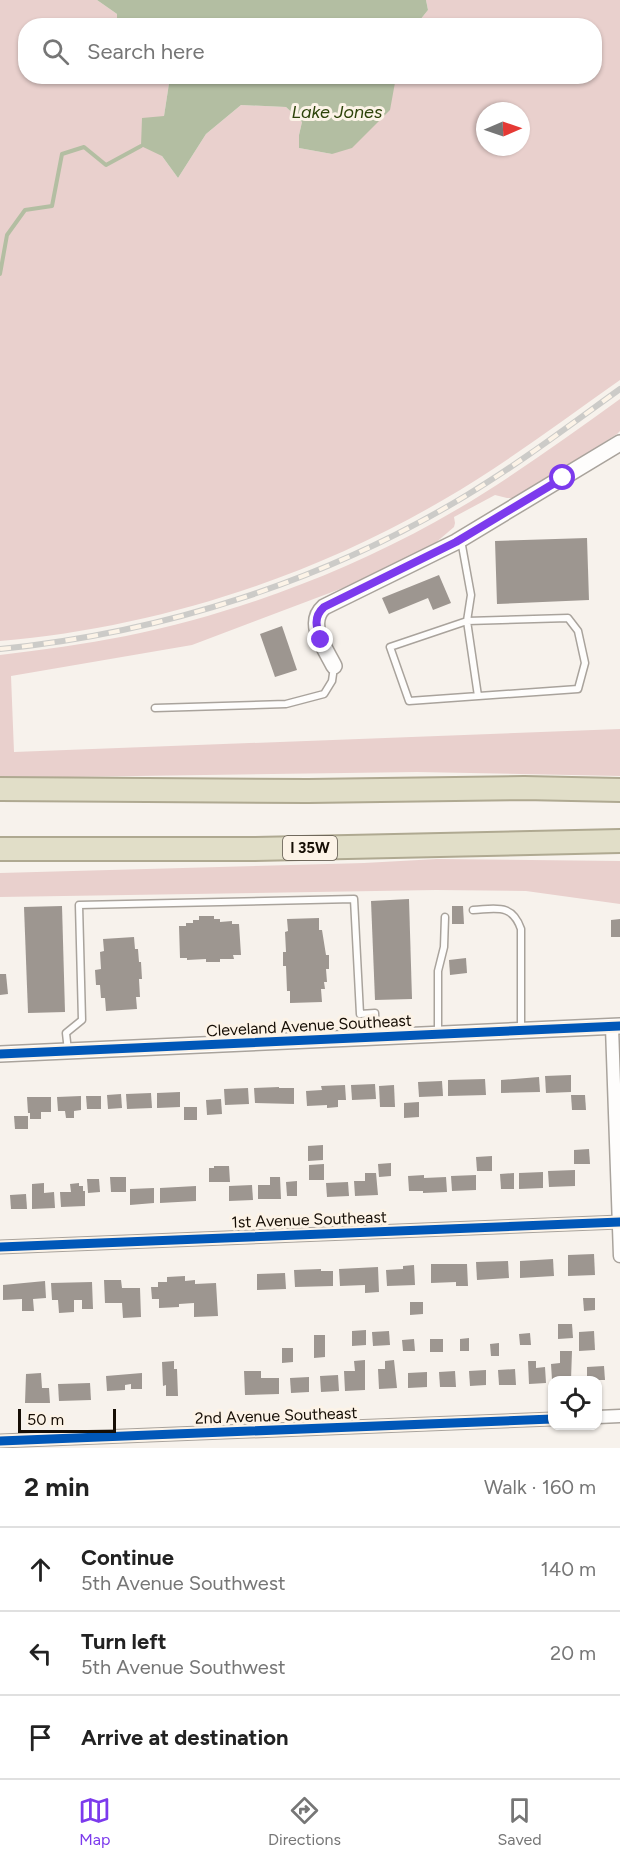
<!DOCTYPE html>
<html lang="en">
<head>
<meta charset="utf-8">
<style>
	:root { --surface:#fff; --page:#f2f2f2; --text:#222; --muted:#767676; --line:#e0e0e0; --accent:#7c3aed }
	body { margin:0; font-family:Figtree,sans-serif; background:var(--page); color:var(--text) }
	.controls { position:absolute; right:18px; bottom:18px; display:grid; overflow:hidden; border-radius:12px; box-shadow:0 2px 4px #0004 }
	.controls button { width:54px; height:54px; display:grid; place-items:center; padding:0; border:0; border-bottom:2px solid var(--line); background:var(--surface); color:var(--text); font:30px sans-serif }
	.compass { position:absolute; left:476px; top:102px; width:54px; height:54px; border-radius:50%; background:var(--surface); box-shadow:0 2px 4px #0004; rotate:88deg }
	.scale { position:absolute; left:18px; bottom:15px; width:98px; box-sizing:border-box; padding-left:6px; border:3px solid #160e05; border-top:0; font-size:16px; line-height:21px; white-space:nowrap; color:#160e05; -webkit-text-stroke:4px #fcf3e7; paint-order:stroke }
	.stop { position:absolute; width:18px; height:18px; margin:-14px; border:4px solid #7c3aed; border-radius:50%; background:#fff }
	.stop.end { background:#7c3aed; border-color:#fff; box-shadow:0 2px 6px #0008 }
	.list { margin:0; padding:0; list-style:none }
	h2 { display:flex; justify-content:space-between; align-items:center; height:78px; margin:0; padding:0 24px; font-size:26px }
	h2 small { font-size:20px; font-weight:400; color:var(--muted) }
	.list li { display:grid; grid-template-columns:39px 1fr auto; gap:18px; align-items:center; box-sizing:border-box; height:84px; padding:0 24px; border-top:2px solid var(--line) }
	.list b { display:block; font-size:22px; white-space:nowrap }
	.list p { margin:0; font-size:20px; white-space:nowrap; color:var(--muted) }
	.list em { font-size:20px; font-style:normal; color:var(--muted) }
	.icon { flex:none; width:33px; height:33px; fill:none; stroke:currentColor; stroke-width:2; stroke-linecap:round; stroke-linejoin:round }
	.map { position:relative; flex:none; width:620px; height:1448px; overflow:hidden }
	.search { position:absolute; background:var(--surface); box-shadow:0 2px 4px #0004; left:18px; right:18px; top:18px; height:66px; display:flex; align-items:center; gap:15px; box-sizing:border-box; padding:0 21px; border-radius:24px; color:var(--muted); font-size:22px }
	.sheet { height:330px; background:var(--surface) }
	nav { display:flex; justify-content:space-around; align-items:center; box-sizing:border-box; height:84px; border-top:2px solid var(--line); background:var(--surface); font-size:16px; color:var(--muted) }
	nav a { display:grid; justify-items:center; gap:3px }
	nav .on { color:var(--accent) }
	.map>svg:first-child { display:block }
	.green { fill:#e9d0cd; fill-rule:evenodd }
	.water { fill:#b3bea2 }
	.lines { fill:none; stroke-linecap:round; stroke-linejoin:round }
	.stream { stroke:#b3bea2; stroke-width:4 }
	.building { fill:#9d9690 }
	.service-casing { stroke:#a9a39c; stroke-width:9 }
	.minor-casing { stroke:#a9a39c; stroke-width:15 }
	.tertiary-casing { stroke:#a9a39c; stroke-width:18 }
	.motorway-casing { stroke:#afa991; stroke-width:26 }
	.service { stroke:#fefdfc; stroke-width:6 }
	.minor { stroke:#fefdfc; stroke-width:12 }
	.tertiary { stroke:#fefdfc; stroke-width:15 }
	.motorway { stroke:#e1dec8; stroke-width:22 }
	.rail-casing { stroke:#cccbc8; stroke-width:6 }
	.rail { stroke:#fcf3e7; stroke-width:4; stroke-dasharray:11; stroke-linecap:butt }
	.cycleway-casing { stroke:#fcf3e7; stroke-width:13 }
	.cycleway { stroke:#0057b8; stroke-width:9 }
	.route { stroke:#7c3aed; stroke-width:8 }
	.labels { text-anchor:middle; stroke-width:6; stroke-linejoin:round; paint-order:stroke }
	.shield { fill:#fcf3e7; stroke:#5b5349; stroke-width:1.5 }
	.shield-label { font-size:15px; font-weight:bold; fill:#160e05 }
	.street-label { font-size:16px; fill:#160e05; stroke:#fcf3e7 }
	.water-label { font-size:18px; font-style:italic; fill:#2d4309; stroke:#fcf3e7 }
</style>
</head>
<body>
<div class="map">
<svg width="620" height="1448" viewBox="0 0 620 1448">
	<rect width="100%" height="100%" fill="#f7f2ec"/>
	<!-- green -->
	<g class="green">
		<path d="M0,0h97l20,14v11l-91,1v50l144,1 -6,39 -2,40 16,22 28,-44 35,-29 45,2 16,15 -3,13v13l33,6 64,-77 198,-1v-50l-178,-1 12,-15 -2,-10h194v380c-58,41 -115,84 -177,120 -133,78 -289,128 -443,141zM485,111h36v36h-36z"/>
		<path d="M620,399v32l-3,3 -99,64h-11l-12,-3 -41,22 1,6 -1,4 -21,18 -33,18 -36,17 -172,65 -181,31 3,76 606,-23v47l-203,-4 -417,6v-123c42,-5 84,-11 126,-19 107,-22 213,-61 309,-114 65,-36 125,-80 185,-123z"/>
		<path d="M437,859l183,2v43l-94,-13 -90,-1 -436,7v-24l364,-10z"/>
	</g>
	<!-- water -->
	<g class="water">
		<path d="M97,0h329l2,10 -12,15 -299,1v-12z"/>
		<path d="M170,77v-1l226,1 -6,33 -38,38 -20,6 -33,-6v-13l3,-13 -16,-15 -45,-2 -35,29 -28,44 -16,-22 -21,-10 1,-28 22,-2z"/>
	</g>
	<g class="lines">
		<!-- stream -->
		<path class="stream" d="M0,274l7,-39 18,-25 27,-4 10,-52 22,-7 22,18 35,-19"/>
	</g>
	<!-- building -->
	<g class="building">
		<path d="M587,538l2,62 -92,4 -2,-63z"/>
		<path d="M439,575l12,28 -18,7 -5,-12 -39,16 -7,-16z"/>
		<path d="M282,626l15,44 -22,7 -15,-43z"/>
		<path d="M409,899l3,100 -37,1 -4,-99z"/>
		<path d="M62,906l3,106 -37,1 -4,-106z"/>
		<path d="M452,906h11l1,18h-12z"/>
		<path d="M199,916h15v3h6v3l12,-1v3h7l2,31h-8l1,4h-14v3h-14v-3l-19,1v-2h-7l-1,-32h7v-3h7v-3h6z"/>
		<path d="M319,918v12h3l4,25h3v14h-3l1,13h-3l1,7h-4l1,13 -32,1v-12h-3l-1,-25h-3v-14h3l-1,-20 3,-1 -1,-12z"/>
		<path d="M620,919v18h-9v-17z"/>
		<path d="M134,937l1,12h3l1,13h2l1,17h-3l1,18h-4l1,12 -31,2 -1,-13h-4l-1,-13h-4l-1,-15 6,-1 -1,-17 4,-1 -1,-12z"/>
		<path d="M466,958l1,15 -17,2 -1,-15z"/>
		<path d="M0,974h6l2,20 -8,1z"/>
		<path d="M571,1075v17l-25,1 -1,-17z"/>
		<path d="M539,1077l1,15 -39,1v-13z"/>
		<path d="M485,1079l1,16 -38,1v-16z"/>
		<path d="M442,1081l1,15 -24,1 -1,-15z"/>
		<path d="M375,1084l1,15 -24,1 -1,-15z"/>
		<path d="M345,1085l1,15h-8v7l-11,1v-3l-20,1 -1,-15 16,-1 -1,-4z"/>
		<path d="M394,1085l1,22h-15l-1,-21z"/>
		<path d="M279,1087v1h15v16l-39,-1 -1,-15z"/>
		<path d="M248,1088l1,16 -24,1 -1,-16z"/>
		<path d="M180,1092v15l-23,1v-15z"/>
		<path d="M151,1093l1,15 -25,1 -1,-15z"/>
		<path d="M121,1094l1,14 -14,1 -1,-14z"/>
		<path d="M571,1095h14l1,15h-14z"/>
		<path d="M81,1096v14l-7,1v7h-8l-1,-7h-7l-1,-14z"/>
		<path d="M86,1096h15v13h-14z"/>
		<path d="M27,1097h24v15h-10v7h-11v-6h-2z"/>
		<path d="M221,1099l1,15 -15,1 -1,-15z"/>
		<path d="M419,1102v15l-15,1v-15z"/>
		<rect x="184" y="1107" width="13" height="13"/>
		<path d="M14,1116h14v13h-13z"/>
		<path d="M323,1145v15l-15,1v-15z"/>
		<path d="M589,1149l1,15h-16v-14z"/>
		<path d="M492,1156v15h-15l-1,-14z"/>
		<path d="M391,1163v13l-12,1 -1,-13z"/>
		<path d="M324,1164v16h-15v-15z"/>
		<path d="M214,1166h15l1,16h-21v-14h5z"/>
		<path d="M575,1170v16l-26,1 -1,-16z"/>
		<path d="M543,1172v16l-24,1v-16z"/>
		<path d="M365,1173h11l2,22 -23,1 -1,-15h11z"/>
		<path d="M514,1173v16h-13l-1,-15z"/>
		<path d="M424,1175v3l22,-1 1,15 -24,1v-2h-14l-1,-15z"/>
		<path d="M476,1175v15l-24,1 -1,-15z"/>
		<path d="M110,1177h16v15h-15z"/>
		<path d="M270,1177h10l1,22h-23v-14h12z"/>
		<path d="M87,1179h12l1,13 -12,1z"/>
		<path d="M297,1181v15h-10l-1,-14z"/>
		<path d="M348,1182l1,14 -22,1 -1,-14z"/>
		<path d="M44,1183v10l10,-1 1,16 -23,1v-25z"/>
		<path d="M79,1183v3h4v5h2v15l-24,1 -1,-15h11l-1,-8z"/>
		<path d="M252,1185l1,15 -24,1v-15z"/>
		<path d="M196,1186v15l-36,2v-15z"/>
		<path d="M154,1188v15l-24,2v-16z"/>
		<path d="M26,1194l1,15h-16l-1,-14z"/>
		<path d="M594,1254l1,21 -27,1v-21z"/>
		<path d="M553,1259l1,17 -34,2v-17z"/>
		<path d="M508,1261l1,17 -32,2 -1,-18z"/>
		<path d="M431,1264h36l1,22h-12v-4l-25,1z"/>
		<path d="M414,1265l1,20 -28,1 -1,-16 17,-1v-3z"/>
		<path d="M378,1267l1,25 -14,1v-8l-25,1 -1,-17z"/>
		<path d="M321,1269v2h12v15l-38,1 -1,-17z"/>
		<path d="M285,1273l1,16 -29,1v-16z"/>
		<path d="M185,1276v5l10,-1v4l21,-1 2,33 -24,1v-14l-15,1v3l-20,1v-9h-7l-1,-12h7v-5h9v-5z"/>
		<path d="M104,1280h17l1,8h18l1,29 -18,1 -1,-15h-17z"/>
		<path d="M45,1281l1,17 -13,1 1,12h-12v-12l-19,1v-15z"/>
		<path d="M92,1282l1,27h-11v-9h-8v12l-15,1 -1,-13h-6l-1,-17z"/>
		<path d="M583,1298h12v12l-11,1z"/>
		<path d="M410,1302h13v12l-13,1z"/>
		<path d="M558,1324h14l1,14 -15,1z"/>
		<path d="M366,1330v15l-14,1v-15z"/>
		<path d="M389,1331l1,14 -17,1 -1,-14z"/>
		<path d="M594,1331l1,19 -16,1v-19z"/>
		<path d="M530,1333l1,12h-11l-1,-11z"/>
		<path d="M314,1335h11v22l-11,1z"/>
		<path d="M469,1338v13h-9v-12z"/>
		<path d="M414,1339l1,12h-12l-1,-11z"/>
		<rect x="430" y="1339" width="13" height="13"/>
		<path d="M499,1343v13h-8l-1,-12z"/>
		<path d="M282,1348h11v14l-11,1z"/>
		<path d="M560,1351h12l-1,29h-19l-1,-16 9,-1z"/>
		<path d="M365,1360v30l-20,1 -1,-20h11l-1,-10z"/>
		<path d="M394,1360l3,28 -18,1 -1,-20h7v-8z"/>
		<path d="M174,1361v8h3l1,27h-12v-11l-3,1 -1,-24z"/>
		<path d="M528,1361h8v7l9,-1 1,16 -17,1z"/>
		<path d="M604,1366l1,14h-18v-13z"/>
		<path d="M515,1369l1,16h-17l-1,-15z"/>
		<path d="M486,1370v15l-16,1 -1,-15z"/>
		<path d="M244,1371h17v7h18v16l-34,1z"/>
		<path d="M455,1371l1,16h-16l-1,-15z"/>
		<path d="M427,1372v15l-19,1v-15z"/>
		<path d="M41,1373l1,15h7l1,15h-25l1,-29z"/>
		<path d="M142,1373v16h-11v-5l-6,1v5l-18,1 -1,-15z"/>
		<path d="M338,1375l1,16 -18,1 -1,-16z"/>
		<path d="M309,1377v15l-18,1 -1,-15z"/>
		<path d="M90,1383l1,17 -32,1 -1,-17z"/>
	</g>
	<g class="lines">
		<!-- service casing -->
		<g class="service-casing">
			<g id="service">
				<path d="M461,540l10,55 -4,26 -77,26 19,54 169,-12 7,-26 -7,-32 -10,-13 -101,3 11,75"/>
				<path d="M155,708l131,-4 38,-10 8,-13 2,-14"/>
				<path d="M473,910c23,-1 39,-7 48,19v102"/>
				<path d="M438,1034v-63l6,-24 1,-30"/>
				<path d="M68,1051l-2,-18 16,-13 -3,-115 275,-6 6,115 15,-1 1,23"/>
			</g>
		</g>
		<!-- minor casing -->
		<g class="minor-casing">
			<g id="minor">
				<path d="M612,1027l8,229"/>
				<path d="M0,1247l620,-25"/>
				<path d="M598,1417l22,-1"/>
				<path d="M0,1441l552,-22"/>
			</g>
		</g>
		<!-- tertiary casing -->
		<g class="tertiary-casing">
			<g id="tertiary">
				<path d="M334,666c-9,-18 -28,-43 -10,-59l132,-65 164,-99"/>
				<path d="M0,1054l620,-28"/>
			</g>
		</g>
		<!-- motorway casing -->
		<g class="motorway-casing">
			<g id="motorway">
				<path d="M0,789l308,2 216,-3 96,2"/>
				<path d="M0,849h255l365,-8"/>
			</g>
		</g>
		<!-- service -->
		<use href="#service" class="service"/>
		<!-- minor -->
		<use href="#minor" class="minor"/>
		<!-- tertiary -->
		<use href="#tertiary" class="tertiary"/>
		<!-- motorway -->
		<use href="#motorway" class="motorway"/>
		<!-- rail casing -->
		<g class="rail-casing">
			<path id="rail" d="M0,649c163,-16 327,-69 467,-154 53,-32 103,-70 153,-106"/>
		</g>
		<!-- rail -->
		<use href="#rail" class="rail"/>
		<!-- cycleway casing -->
		<g class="cycleway-casing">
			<g id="cycleway">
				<path d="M0,1054l620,-28"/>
				<path d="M0,1247l620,-25"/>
				<path d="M0,1441l552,-22"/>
			</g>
		</g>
		<!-- cycleway -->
		<use href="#cycleway" class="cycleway"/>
	</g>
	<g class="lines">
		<!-- route -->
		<path class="route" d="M321,640c-5,-13 -8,-23 3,-33l132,-65 107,-64"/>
	</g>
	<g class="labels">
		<!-- shield labels -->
		<rect class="shield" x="283" y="836" width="54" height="24" rx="4.5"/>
		<g class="shield-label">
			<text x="310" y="853">I 35W</text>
		</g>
		<!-- street labels -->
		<g class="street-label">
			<text transform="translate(309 1025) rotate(-3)" y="6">Cleveland Avenue Southeast</text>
			<text transform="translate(309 1219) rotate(-2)" y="6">1st Avenue Southeast</text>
			<text transform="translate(276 1415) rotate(-2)" y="6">2nd Avenue Southeast</text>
		</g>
		<!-- water labels -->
		<g class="water-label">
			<text x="337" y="118">Lake Jones</text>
		</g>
	</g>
</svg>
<div class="controls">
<button><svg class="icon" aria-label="locate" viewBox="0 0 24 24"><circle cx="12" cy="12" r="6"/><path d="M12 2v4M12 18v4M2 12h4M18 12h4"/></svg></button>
</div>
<svg class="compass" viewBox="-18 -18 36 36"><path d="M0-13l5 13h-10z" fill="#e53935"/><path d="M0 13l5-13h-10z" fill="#767676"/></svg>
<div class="scale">50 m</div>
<div class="stop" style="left:563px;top:478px"></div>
<div class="stop end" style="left:321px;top:640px"></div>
<div class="search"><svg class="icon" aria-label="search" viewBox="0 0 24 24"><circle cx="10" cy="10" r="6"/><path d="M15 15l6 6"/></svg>Search here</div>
</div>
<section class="sheet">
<h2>2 min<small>Walk · 160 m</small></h2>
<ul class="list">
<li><svg class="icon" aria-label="ahead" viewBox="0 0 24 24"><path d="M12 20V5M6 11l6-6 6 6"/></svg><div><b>Continue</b><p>5th Avenue Southwest</p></div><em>140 m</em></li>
<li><svg class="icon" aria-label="left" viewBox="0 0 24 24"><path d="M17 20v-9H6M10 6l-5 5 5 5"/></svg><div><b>Turn left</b><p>5th Avenue Southwest</p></div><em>20 m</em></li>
<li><svg class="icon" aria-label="arrive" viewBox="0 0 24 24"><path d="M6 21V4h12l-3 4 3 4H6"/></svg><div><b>Arrive at destination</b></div></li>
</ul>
</section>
<nav>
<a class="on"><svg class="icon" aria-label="map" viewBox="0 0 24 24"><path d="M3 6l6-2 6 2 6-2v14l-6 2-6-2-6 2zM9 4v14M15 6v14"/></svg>Map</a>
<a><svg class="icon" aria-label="directions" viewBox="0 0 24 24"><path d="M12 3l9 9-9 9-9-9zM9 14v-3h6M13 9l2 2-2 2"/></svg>Directions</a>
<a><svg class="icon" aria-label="saved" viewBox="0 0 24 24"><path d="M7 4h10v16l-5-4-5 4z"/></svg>Saved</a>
</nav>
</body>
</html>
